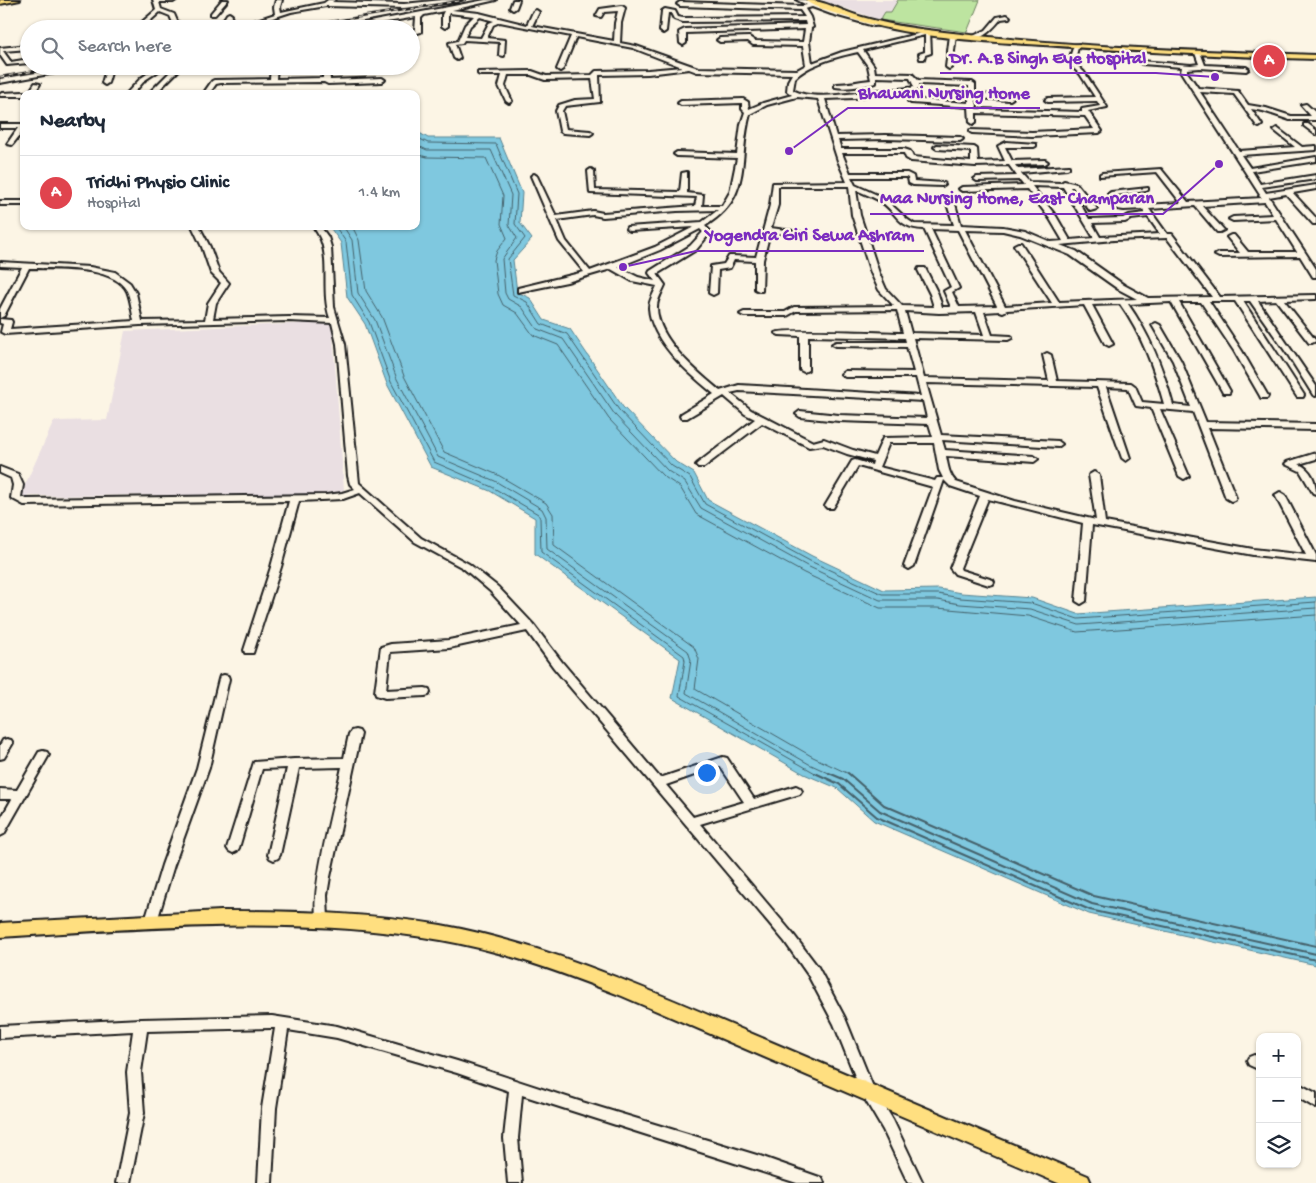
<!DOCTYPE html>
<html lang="en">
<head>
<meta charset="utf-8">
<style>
	:root { --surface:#fff; --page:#f2f2f3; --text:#1f2937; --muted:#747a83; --line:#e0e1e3; --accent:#1c1c1c }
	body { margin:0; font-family:"Gochi Hand",sans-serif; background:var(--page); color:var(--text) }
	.controls { position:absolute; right:15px; bottom:15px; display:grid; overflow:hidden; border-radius:10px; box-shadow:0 1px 4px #0004 }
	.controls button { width:45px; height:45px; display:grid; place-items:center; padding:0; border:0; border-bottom:1px solid var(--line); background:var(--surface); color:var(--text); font:25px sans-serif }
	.you { position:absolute; left:706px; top:772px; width:18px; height:18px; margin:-12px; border:4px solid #fff; border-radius:50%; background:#1a73e8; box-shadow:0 0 0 8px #1a73e833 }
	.badge { display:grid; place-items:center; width:32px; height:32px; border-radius:50%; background:var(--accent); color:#fff; font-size:16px; font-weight:700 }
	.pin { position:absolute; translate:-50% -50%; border:2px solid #fff; box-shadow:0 1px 5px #0006 }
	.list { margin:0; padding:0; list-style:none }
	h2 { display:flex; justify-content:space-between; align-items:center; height:65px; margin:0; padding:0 20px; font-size:21px }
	h2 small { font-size:16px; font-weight:400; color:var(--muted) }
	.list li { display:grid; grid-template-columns:32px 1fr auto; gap:15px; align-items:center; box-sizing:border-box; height:75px; padding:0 20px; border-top:1px solid var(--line) }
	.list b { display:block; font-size:19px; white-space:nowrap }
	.list p { margin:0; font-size:16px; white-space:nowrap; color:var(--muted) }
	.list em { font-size:16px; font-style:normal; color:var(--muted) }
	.icon { flex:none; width:28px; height:28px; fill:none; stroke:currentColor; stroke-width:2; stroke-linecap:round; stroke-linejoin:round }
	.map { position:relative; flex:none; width:1316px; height:1183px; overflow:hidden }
	.search { position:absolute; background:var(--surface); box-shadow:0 1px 4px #0004; left:20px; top:20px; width:400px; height:55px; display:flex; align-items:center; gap:12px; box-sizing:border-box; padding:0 18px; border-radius:28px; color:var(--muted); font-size:19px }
	.panel { position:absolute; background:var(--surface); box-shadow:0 1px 4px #0004; left:20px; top:90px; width:400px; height:140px; border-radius:10px }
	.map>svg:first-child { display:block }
	.built { fill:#eadfe2 }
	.green { fill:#bde4a0; stroke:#6c805e }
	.water { fill:#7fc8df; stroke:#578391 }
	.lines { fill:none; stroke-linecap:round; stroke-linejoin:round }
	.shore-far1 { stroke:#44616a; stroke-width:1 }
	.shore { stroke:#44616a; stroke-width:2 }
	.minor-casing { stroke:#1c1c1c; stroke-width:4 }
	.major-casing { stroke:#1c1c1c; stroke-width:4 }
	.highway-casing { stroke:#1c1c1c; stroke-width:4 }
	.minor { fill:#fcf5e5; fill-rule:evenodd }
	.major { fill:#ffdf80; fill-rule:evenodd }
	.highway { fill:#ffdf80; fill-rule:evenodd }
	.rail-casing { stroke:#1c1c1c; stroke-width:2.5 }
	.rail { stroke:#fcf5e5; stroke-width:1; stroke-dasharray:4.5; stroke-linecap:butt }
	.leader { fill:none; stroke:#7b2cbf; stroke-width:2 }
	.callout-dot { fill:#7b2cbf; stroke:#fcf5e5; stroke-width:2 }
	.callout-label { font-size:18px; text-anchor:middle; font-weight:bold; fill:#7b2cbf; stroke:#fcf5e5; stroke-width:4.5; stroke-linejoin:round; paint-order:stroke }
</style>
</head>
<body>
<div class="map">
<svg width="1316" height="1183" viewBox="0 0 1316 1183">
	<rect width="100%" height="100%" fill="#fcf5e5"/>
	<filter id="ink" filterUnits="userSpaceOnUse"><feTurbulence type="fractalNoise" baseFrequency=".02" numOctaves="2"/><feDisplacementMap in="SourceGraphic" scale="10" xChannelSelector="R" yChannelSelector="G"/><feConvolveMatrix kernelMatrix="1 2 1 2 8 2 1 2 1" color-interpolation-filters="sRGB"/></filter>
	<g filter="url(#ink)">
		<!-- built -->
		<g class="built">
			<path d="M821,0h77l-7,12h-6l-5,8z"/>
			<path d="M332,322l12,168 -10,4 -314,2 34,-75 53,-1 18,-89z"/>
		</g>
		<!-- green -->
		<path class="green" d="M898,0h82l-13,32 -87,-12 5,-8h6z"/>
		<!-- water -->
		<path class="water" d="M416,131l12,7h71l23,55 -2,30 12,16 -19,21 4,32 13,6 14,22 26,9 53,78 53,55 18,11 14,27 104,56 72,34 55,-1 22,4 71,5 46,16 238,-17v368l-227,-51 -215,-93 -37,-33 -33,-14 -132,-76 8,-39 -145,-105v-36l-45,-27 -59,-24 -44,-83 -22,-60 -18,-27 -6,-54 -12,-17h87z"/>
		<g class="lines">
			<!-- shore-far1 -->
			<g class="shore-far1">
				<path d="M416,137l12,6 68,1 21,50 -2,30 10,14 -17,21 5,36 14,7 14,22 26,10 52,76 53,56 18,11 15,27 105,57 72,33h56l22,4 71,5 47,16 238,-17"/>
				<path d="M416,145l11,5h64l20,45 -2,30 8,13 -15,21 3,34 3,6 14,8 15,22 26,10 52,76 53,56 17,11 16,26 106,58 73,34h58l22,4 70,5 49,16 237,-17"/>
				<path d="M416,154l11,3 59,1 17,38 -2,28 6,14 -10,13 -3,9 4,34 5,11 14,8 16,22 25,10 51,74 54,57 17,11 16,27 108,59 76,35h57l91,8 49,16 239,-17"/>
				<path d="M335,226l11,16 6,53 17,27 22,60 43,80 58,25 46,27 2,4 1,34 143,104 1,5 -6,35 138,78"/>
				<path d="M343,226l9,14 6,53 17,27 22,59 41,78 57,24 47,28 4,8 1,32 141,102 3,9 -5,33 123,71 22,10"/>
				<path d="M352,226l7,14 7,51 16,26 22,59 40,76 54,23 48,28 7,11 1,31 140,102 5,12 -4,30 118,68 36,17"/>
			</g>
			<!-- shore -->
			<g class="shore">
				<path d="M815,773l24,11 38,33 213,93 226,50"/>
				<path d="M829,773l14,6 37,32 212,93 224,50"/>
				<path d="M848,773l36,32 210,91 222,50"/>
			</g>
			<!-- minor casing -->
			<g class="minor-casing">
				<g id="minor">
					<path d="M153,0h23l-3,2h-14l2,7 13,5 3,7 6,5 -1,3h-6l1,-3 -4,-3 -3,-7 -10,-4 -19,17h-7l22,-19z"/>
					<path d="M222,0h6l-13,15h-4v-2z"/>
					<path d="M276,0h6l-2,7 1,5 43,-9 4,-3h7l-3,2 72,2 38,-4h18l-3,2 -53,6 -78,-2 -35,6 -52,17h-10l46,-15 -1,-7z"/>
					<path d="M485,0h11l-44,10 27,3 48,12 6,-13 3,-2 3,2 -7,14 82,15 1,-18 3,-12 -14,1 -3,5 -5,-1 4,-7 22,-3 3,2 -4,15 -1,20 16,3 62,22 99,2 9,-5 -3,-19 -50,-1 -5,-4 -28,1 -3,-2 3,-2 29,-1 6,4 48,1 2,-13 -119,4v10l-3,2 -3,-2 -1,-11 6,-3 121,-4 -1,-4 -122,1 -9,-3 -3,-6h-3l-2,18 -3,2 -3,-2 2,-20 3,-2 10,2 3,6 5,1 122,-1 -5,-7 -120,-4 -3,-2 3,-2 122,4 5,-1 -10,-5h8l30,12 44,13 -5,1 -43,-12 -19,-7 -7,2 5,8 3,10 -2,1 -2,14 3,21 30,-11 88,-21 1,22 -6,2 -1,4h-4l-1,-5 6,-2v-17l-62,15 11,16 1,7 37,1 6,6 54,2 3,2v10l35,2 3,2 -3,2 -35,-2 2,7 -1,4 106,3v-3l18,-3 -3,-5 -49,1 -3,-2 3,-2 47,-1 -15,-23 -12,-11 6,-18 5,-1 -5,19 10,9 23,35 -19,4 14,20 -3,2 -67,3 -60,-3 -2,-1v-2l62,2 62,-3 -9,-13 -109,-3v9l-3,2 -3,-2 -1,-15 -58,-4 -3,-2 3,-2 58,4v-17l-50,-2 1,4 -6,4 -38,2 -21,4 -30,1 11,37 50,-1 74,2 3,2 -3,2 -74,-2 -48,1 3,9h63l6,2 3,6 58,5v-11l-34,-2 -3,-2 3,-2 37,2 3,2 1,13 27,-1 -7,-15 8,-4 30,2v2l-2,1h-29l7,14 33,-1 3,2 -3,2 -30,1 3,4 51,-3v2l-2,1 -46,4 8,9 32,1 3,-2 13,3 20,25 -7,2 -17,-24h-3l19,32 34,-1 6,-3 16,-2 -2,-4 -19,1 -7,-1 -9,-15 3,-2 37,-4v2l-2,1 -30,4 8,11 57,-3 -24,-31 -57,4v-2l2,-1 59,-4 27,33 74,-4 -3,-2 1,-1 -79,-123 1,-5 -40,-3 -2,-1v-2l51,4 8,-1 -4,-11 5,-1 5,13 41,2 3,2 -3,2 -46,-3 -13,1v3l11,16 40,3 10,14 18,3 25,8h20l-10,-11 5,-1 10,9v7h-26l-27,-9 -12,-2 11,16 -3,2 -2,-1 -23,-32 -34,-2 39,59 56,-4 -20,-16 -1,-1 3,-2 25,19 14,-1v4l-75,5 9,13 66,-11v4l-64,10 8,13 56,-9v4l-54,8 4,6 50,-8v4l-23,4 23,25v6h-3l-27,-30 -17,3 47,72v8h-3l-13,-21 -81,1 -4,-2 4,-2h21l-13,-16 4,-2h3l14,17h49l-21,-33 -43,2 -4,-2 4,-2 40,-2 -8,-13 -63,4 22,24 -4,2h-3l-22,-26 -46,3 18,25h5l48,63 96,-2v4l-32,1 32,41 -4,2h-3l-33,-43 -18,1 58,85v10l-3,-1 -25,-40 -38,-54h-7l61,94 -1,2h-6l-62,-96h-26l33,50 26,45 -1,2h-6l-1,-2 -26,-45 -33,-49h-22l51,89 -1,2h-6l-1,-2 -51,-89 -43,2c22,31 35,64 45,101l18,2 -18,-46 -21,-36 4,-2 4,2 21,36 25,61 110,2v6l-108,-2 28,70 -2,2 -3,1 -5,-3 -33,-86 -33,-3 29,67 -5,3 -5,-3 -28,-68 -15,-2 -8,-18 -22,-1 24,71 -4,3 -4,-3 -25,-71 -171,-4 15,52 117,6 4,3 -4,3 -116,-7 3,10 89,6 4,3 -4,3 -88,-6c2,10 3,19 10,26l59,19 81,19 -7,-45 5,-3 5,3 6,47 148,27 53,6 -31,-60 5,-3 5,3 31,60v7l-63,-7 -161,-30 -6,76 -5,3 -5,-3 7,-78 -95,-24 -28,69 1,2 32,10 1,2 -1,2 -4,1 -34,-11 -5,-6 30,-72 -30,-10 -6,-6 -30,86 -5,3 -5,-3 29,-79 -75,-21 -25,42h-6l-2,-2 27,-45 3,-1 17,5 1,-4 -26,-7 -24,-9 -14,2 -47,-24 -58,44h-6l-2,-2 2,-2 57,-44 -10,-5 -21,-18 -37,22h-6l-1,-2 1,-2 33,-20c-23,-19 -63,-52 -65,-86 0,-7 5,-15 8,-22l-25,-5 -21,-12 -44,13 -49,10v-4l66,-16 -25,-31 -28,-65 3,-2 3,2 19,40 37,-5 10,2 92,-7 2,-9 -107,-4 -2,-22 3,-2 3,2 1,19 85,2 2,-19 5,-1v21l16,2 -1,11h20l8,-14 7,-34 -60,-2 -3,-2 3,-2 60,2 4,-30 4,-12 -3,-3v-6l-61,2 -3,-2 3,-2 62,-2 5,3 1,7 14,-6 29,-8 -5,-4 1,-10 4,-7 -95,-2 -8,-3 -41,5 -49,1 1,27 -35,4 -3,5 4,18 24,2 3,2 -3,2 -27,-2 -3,-2 -4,-20 3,-6 16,-5 20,-1 -3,-20 -47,1 -14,-5h-23l-3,11 7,15 -3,2 -3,-2 -7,-15 3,-11h-22l-2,-1v-2l54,-1 14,5 46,-1 4,-4 52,-1 34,-3 -49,-19 -57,-11 -13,32 -3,2 -3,-2 14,-33 -71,-14 -7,3 -6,13 18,2 -1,16 -5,-1 1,-13 -36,-2 -2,3 -7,1 5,14 -3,2 -3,-2 -5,-15 9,-2 7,-16 9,-9 -25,-3 -1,2v11l-3,2 -3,-2v-11l2,-4 -20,4 -3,3v14l-10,3v-4h4l1,-14 -69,12h-15zM480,17l14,4 -5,2 -8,15 -16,-1 5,-11zM858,52l10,14 3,14c-13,1 -22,4 -34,4l-2,1v2c14,2 27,-1 41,-4v-6l34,1 4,9c-11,3 -24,2 -35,3 -23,2 -65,12 -86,0l2,-12c14,-14 44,-22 63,-26zM797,97l21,2 20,62 9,21 -74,1 -3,22 -14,52 -24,-1h-3l-5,8 -13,2 -2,27 4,2 4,-2 1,-23 12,-2 4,-8 21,1v28l4,2h3l1,-31 7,-28 30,4 4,-2 -4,-2 -29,-4 7,-23v-19h71l3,29 19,58 8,17 15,16 -100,1 -9,5h-41l-4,2 4,2h43l9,-5 101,-1 6,23c-17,0 -121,-5 -128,0l4,2 21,1v34l4,2 4,-2v-34l97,2 1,4h-70l-4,2 4,2 71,1 7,25 -69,-1 -4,3 4,3h71l5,19 -182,-11 -19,6c-22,-19 -63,-51 -63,-84 0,-7 5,-15 8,-22l-8,-11 39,-24 15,-18 -6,-6c49,-30 32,-65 45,-112l17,-9zM842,153h62l2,5 5,3 64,5 34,-1 8,11 -40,1 -3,2 3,2 43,-1 4,5 -62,2 -3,2 3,2 65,-2 23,30 13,22 -12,1 -26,-11 -22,-4 -42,-2 -6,-21 -4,-2 -4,2 7,21 -40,-1 -6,-4 -24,-22 -29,-13 -4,-8h55l2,1 1,5 4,2 29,1 3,-2 -1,-1 -30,-2 -1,-5 -6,-3h-57zM1032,186l31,1 31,51 -24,2 -14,-24zM856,190c7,3 15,6 22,10 20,11 17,28 46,29l27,58 -7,4 7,16h-9l-4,-13 -13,-26h-6l-1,2 12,24 4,13 -32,-1 -16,-17 -7,-16 -19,-58zM718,210l-16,12 -75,5 -1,2 4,2 64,-4 -39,20 -65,24 -24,-30 -9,-21 36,-5 10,2 74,-6zM1148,217l12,17 -60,3 -8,-14 33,-1 6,-3zM700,229l3,3 -13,14 -40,25 -1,2 6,8 -17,-4 -20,-10 42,-17zM931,229l27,1 39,76 -38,1 -7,-15 7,-4zM965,230l38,1 17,4 50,20 48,34 19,10 -78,3 -38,-59h-3l-4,2 38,58 -47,3zM1167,238l45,59 -64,1 -24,-13 -48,-34 -16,-6 54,-5zM1120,304c22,31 34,64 44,100l-22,-2 -7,-16 -4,-3 -74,-2 -6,-26 -4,-2 -4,2 6,26 -125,-3 -11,-40 95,2 4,-2 -1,-2 -19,-1 -8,-23 16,-1 3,1 4,-2 77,-5 21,39 4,2 4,-2 -21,-39zM905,311l34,2 37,-1 8,23 -73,-2zM739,391l184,10 4,17 -88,-3 -39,-4 -4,3 4,3 39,4 90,3 4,13 -50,1 -8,18 -22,-6 -29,-11 -11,3 -62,-32 -21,-17zM889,443h45l5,27 4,8h-6l-2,3 -56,-14z"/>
					<path d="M513,0h6l-3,8 -3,2 -3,-2z"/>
					<path d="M229,13l3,2 -6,10 1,4h-6l-1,-4 7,-11z"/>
					<path d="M1007,15l3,2 -1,1 -8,1c-7,8 -19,23 -30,18l15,-7 11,-13z"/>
					<path d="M953,33l3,2 -4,32 -3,2 -3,-2 4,-32z"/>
					<path d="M29,45v4l-26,2 8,11 18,-3v4l-22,2 -7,-10v-7z"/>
					<path d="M78,66h15l-93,17v-4z"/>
					<path d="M107,66h6l-5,17 -3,2 -3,-2z"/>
					<path d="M159,66h7l-21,14 -12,14h-7l15,-16z"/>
					<path d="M176,66h7l-28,28h-7z"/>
					<path d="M271,66h6l-1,13 47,-1v-12h6l1,14 52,-2 3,2 -3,2 -54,2 -4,-2 -103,1 -5,1 -7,10h-6l9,-13 2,-1 56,-1z"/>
					<path d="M35,83l5,1 -6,10h-6z"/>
					<path d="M2,93l22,-1 3,2h-3v2h-24v-2z"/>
					<path d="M0,124h24v6l-12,15 -5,-1 11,-16h-18z"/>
					<path d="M1304,124h4l8,6v5l-12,-9z"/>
					<rect x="0" y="201" width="24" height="4"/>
					<path d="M192,226h7l11,21 9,25 10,11 -13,20 -3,16 76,-2 41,1c-9,-25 0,-54 -9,-78 -2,-5 -5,-9 -8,-14h7l8,11 3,10 3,60 11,37 14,139 62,55 48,26 29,23 35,37 29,38 98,116 63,-21 4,1 27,41 42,-13 4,2 2,3 -2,3 -100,30 93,110 25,33 27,51 28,69 20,33 30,63h-15l-25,-53 -20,-34 -29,-72 -26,-49 -23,-33 -231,-274 -27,-37 -78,17 -59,4 -4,38 39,-2 4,1 1,3 -1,3 -4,1 -40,2 -9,-3 -1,-3 6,-45 10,-3 58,-4 72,-15 -31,-34 -27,-23 -48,-26 -55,-49 -17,6 -44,2 -18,66 -27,83 -1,3h-8l-1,-3 27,-83 18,-66 -265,4 -13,-7 2,-13 -2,-7 -11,-5v-6l18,7 5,11 -2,12 5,2 300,-4 16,-2 13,-4 -5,-5 -2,-8 -11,-132 -5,-21 -43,-2 -149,4 -135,9 -4,-2 2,-8 -3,-1v-4l11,1 1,2 -2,7 124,-8c-2,-9 -3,-21 -7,-30 -14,-26 -72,-22 -98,-23l-25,48 -4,2v-9l22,-42 -22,-1v-4l90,5 25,5 15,11 6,10 6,28 63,-1 3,-17 13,-20 -10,-10 -9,-26zM720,766l24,36 -51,15 -27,-32z"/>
					<path d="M1316,453v6l-17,5c12,5 17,17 17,30l-3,-1 -13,-22 -15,-7 2,-2z"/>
					<path d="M224,675l4,1 1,3 -20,89 -35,97 -17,56 -2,4 -4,1 -4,-1 -2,-4 17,-56 35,-97 22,-89 1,-3z"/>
					<path d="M355,730l4,1 2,3 -31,143 -3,18 1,25 -2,4 -4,1 -4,-1c-11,-23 18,-128 24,-157l-43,1 -19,87 -2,3 -4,2 -4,-2 -2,-3 19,-87 -25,1 -23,79 -2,3 -4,2 -4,-2 -2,-3 27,-86 40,-3 50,-1 5,-24 2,-3z"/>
					<path d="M7,739l4,1 2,3 -9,15 -4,1v-14l3,-5z"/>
					<path d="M43,751l4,1 2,3 -45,79 -4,2v-16l12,-21h-12v-10l17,1 22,-38z"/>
					<path d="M272,1016l65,10 120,35 125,41 178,54 62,22 2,5h-27l-275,-88 -4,43 4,45h-14l-4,-45 5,-47 -52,-18 -120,-35 -49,-8 -12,78 -4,75h-14l4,-75 13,-80h-3l-125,3 -6,41 3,41 -14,70h-14l14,-70 -3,-41 6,-41 -133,7v-12l141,-7z"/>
					<path d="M1254,1055l6,2v13l-11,-5 -2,-4 2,-4z"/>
					<path d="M1297,1083l19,10v15l-19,-11z"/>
				</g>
			</g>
			<!-- major casing -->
			<g class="major-casing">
				<g id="major">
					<path d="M0,0h20l-20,4z"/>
					<path d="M805,0c19,0 39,12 57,17 27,8 55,12 82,15 123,15 248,19 372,23v4c-91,-3 -181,-7 -272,-14 -65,-4 -132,-7 -194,-27 -15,-5 -34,-9 -45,-18z"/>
				</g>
			</g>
			<!-- highway casing -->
			<g class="highway-casing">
				<path id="highway" d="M221,911c74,0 148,2 220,14 105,19 203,63 300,104 115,49 231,99 347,147l3,7h-33l-436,-187c-59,-23 -118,-45 -181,-56 -145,-25 -294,-12 -441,-3v-14z"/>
			</g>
			<!-- minor -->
			<use href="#minor" class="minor"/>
			<!-- major -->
			<use href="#major" class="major"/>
			<!-- highway -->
			<use href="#highway" class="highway"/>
			<!-- rail casing -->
			<g class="rail-casing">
				<g id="rail">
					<path d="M286,29l179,-29"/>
					<path d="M0,77l66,-11"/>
				</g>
			</g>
			<!-- rail -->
			<use href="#rail" class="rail"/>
		</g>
	</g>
	<!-- callouts -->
	<path class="leader" d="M1215 77L1156 73H940M789 151L848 108H1040M1219 164L1163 214H870M623 267L696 251H924"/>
	<g class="callout-dot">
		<circle cx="1215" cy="77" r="5"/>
		<circle cx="789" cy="151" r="5"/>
		<circle cx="1219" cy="164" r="5"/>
		<circle cx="623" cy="267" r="5"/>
	</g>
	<g class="callout-label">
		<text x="1048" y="63">Dr. A.B Singh Eye Hospital</text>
		<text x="944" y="98">Bhawani Nursing Home</text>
		<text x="1017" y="203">Maa Nursing Home, East Champaran</text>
		<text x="810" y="240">Yogendra Giri Sewa Ashram</text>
	</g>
</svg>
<div class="controls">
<button>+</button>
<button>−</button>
<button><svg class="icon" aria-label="layers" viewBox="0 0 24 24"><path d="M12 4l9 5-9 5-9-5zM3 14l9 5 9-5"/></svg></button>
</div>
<div class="you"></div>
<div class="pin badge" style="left:1269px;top:61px;background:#e0444e">A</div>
<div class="search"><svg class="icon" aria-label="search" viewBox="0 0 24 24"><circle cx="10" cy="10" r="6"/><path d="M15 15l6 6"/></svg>Search here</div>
<section class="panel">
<h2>Nearby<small></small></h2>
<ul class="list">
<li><span class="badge" style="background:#e0444e">A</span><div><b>Tridhi Physio Clinic</b><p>Hospital</p></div><em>1.4 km</em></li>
</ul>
</section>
</div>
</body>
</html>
